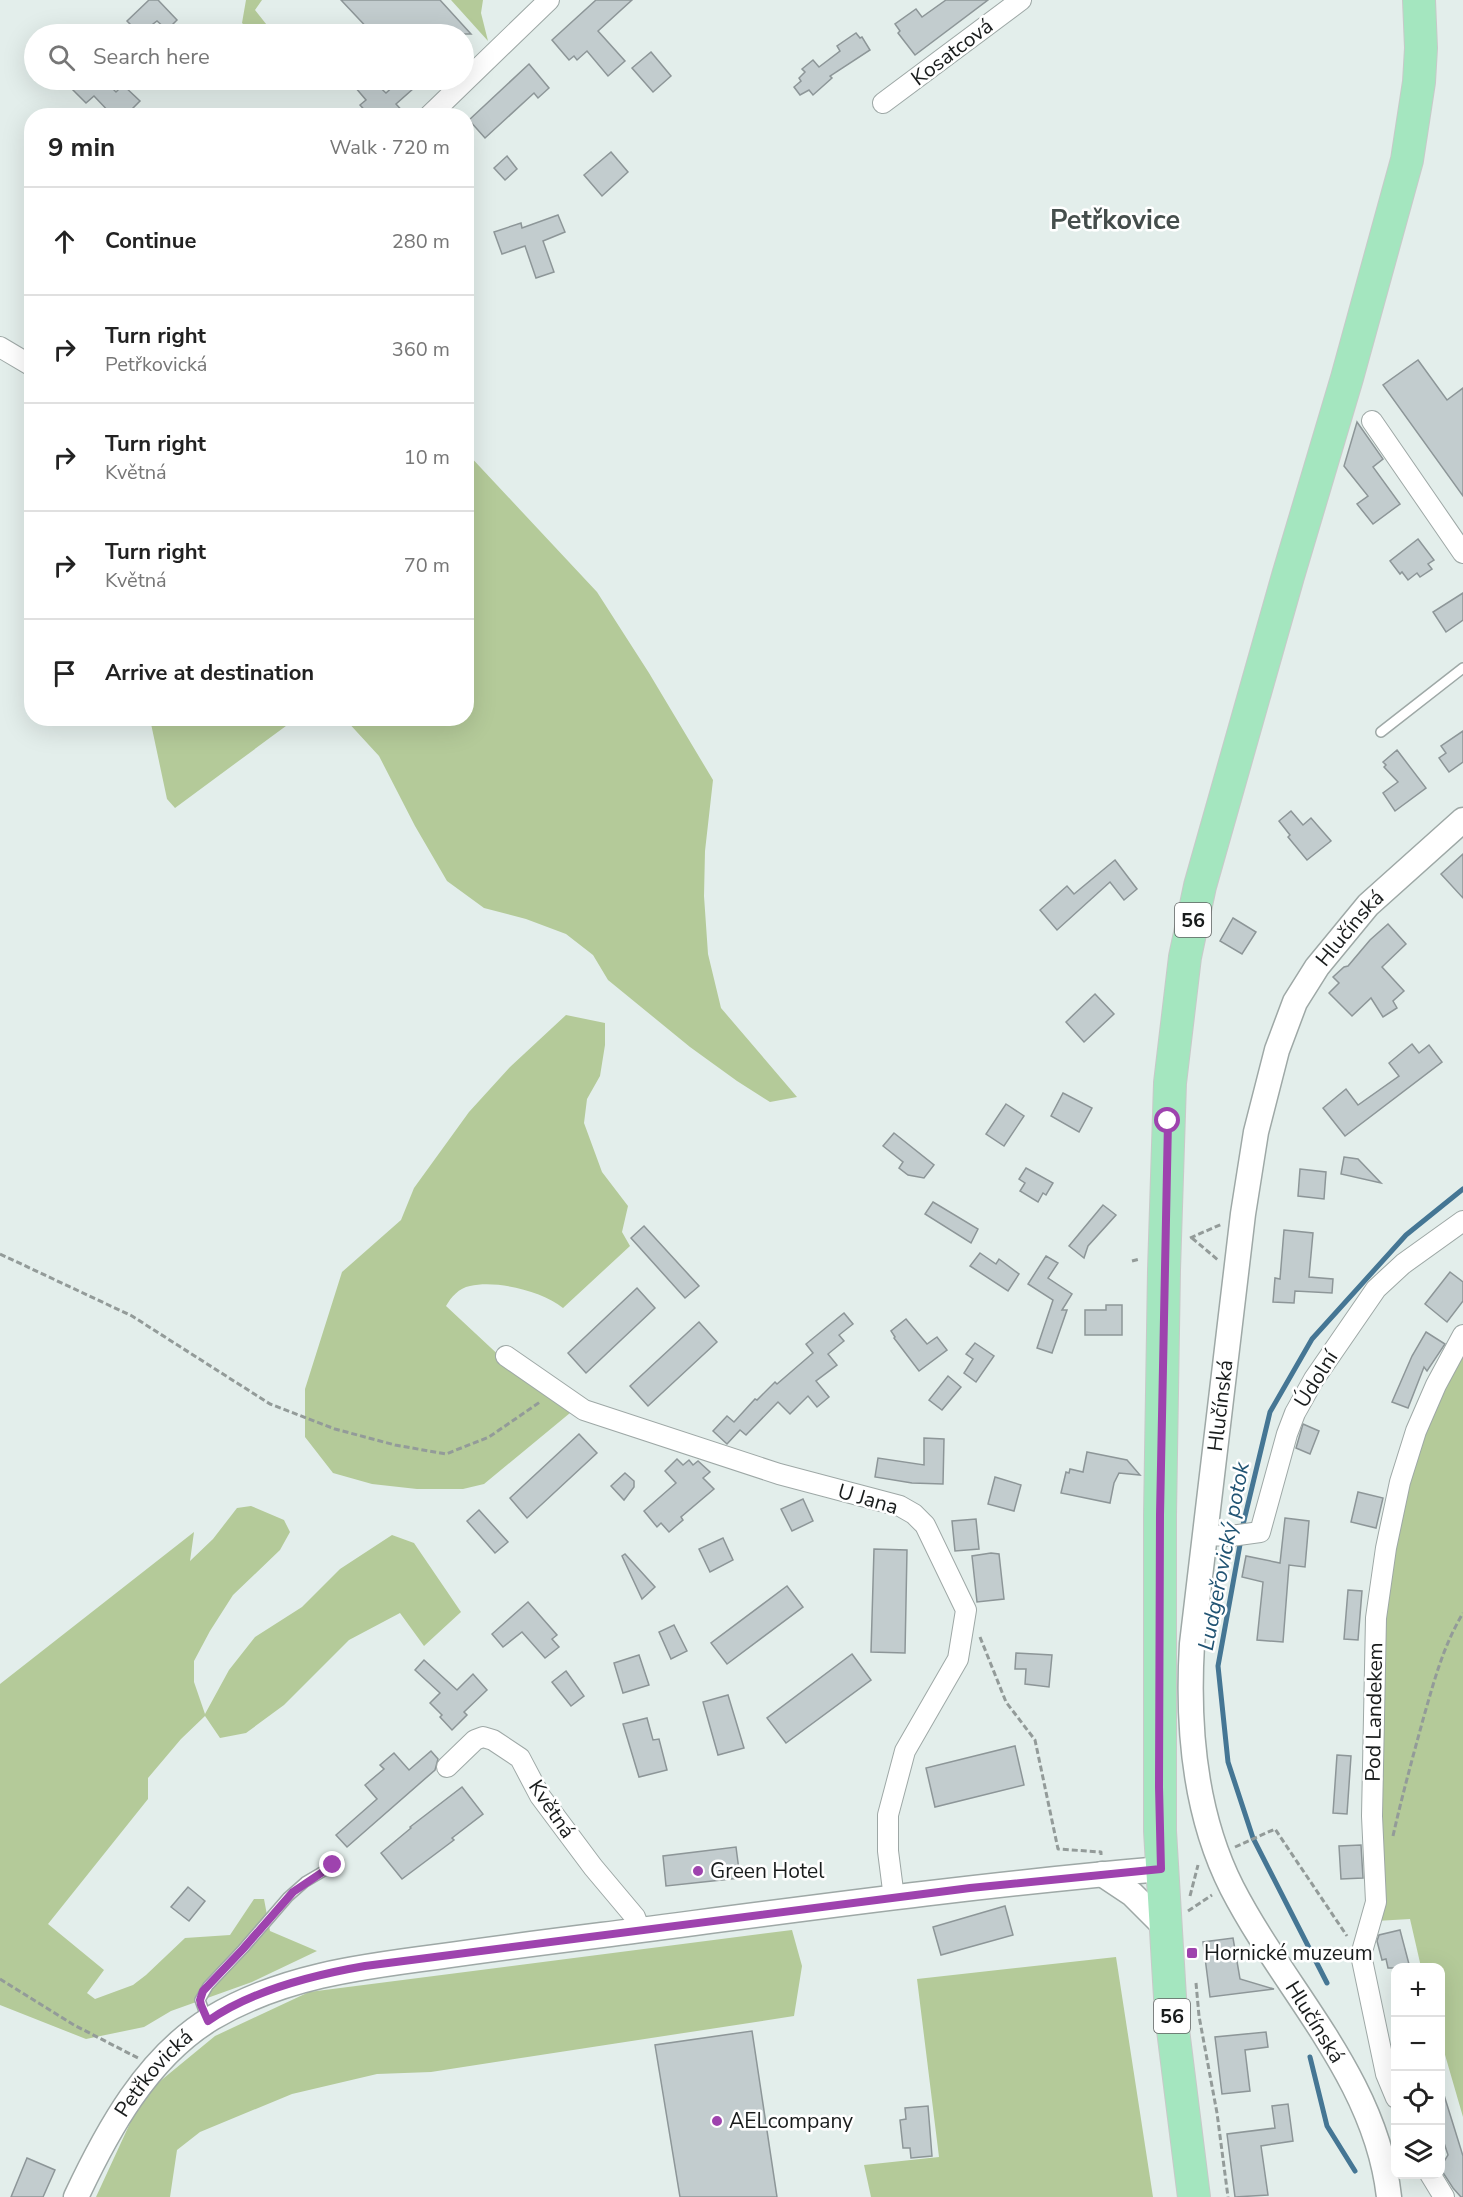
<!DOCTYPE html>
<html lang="en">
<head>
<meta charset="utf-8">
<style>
	:root { --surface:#fff; --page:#f6f6f6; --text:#222; --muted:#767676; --line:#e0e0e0 }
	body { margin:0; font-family:"Nunito Sans",sans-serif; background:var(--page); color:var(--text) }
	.controls { position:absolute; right:18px; bottom:18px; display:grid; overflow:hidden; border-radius:12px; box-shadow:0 6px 24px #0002 }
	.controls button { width:54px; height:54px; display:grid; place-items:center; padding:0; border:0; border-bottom:2px solid var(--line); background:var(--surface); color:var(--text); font:30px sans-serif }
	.stop { position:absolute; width:18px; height:18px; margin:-14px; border:4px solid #9e43ae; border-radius:50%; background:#fff }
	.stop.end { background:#9e43ae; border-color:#fff; box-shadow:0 2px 6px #0008 }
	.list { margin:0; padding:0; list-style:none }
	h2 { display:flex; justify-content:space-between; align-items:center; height:78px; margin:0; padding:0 24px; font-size:26px }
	h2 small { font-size:20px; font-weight:400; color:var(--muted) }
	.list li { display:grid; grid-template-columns:39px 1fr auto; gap:18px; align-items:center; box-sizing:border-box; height:108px; padding:0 24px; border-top:2px solid var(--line) }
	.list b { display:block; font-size:22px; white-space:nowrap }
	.list p { margin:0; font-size:20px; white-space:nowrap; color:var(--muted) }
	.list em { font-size:20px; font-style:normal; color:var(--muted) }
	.icon { flex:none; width:33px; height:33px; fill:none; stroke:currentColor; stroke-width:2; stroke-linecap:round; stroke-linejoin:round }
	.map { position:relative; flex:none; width:1463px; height:2197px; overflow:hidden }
	.search { position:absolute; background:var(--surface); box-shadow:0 6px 24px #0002; left:24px; top:24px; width:450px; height:66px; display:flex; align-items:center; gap:15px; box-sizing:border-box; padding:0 21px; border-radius:33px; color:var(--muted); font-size:22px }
	.panel { position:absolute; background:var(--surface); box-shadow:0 6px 24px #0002; left:24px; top:108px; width:450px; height:618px; border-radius:24px }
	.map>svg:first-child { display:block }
	.green { fill:#b4ca99 }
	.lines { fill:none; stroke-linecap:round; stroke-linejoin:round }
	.stream { stroke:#457694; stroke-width:5 }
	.building { fill:#c2ccce; stroke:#8d9698; stroke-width:1.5 }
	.service-casing { stroke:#9ea8a6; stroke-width:12 }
	.minor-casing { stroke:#9ea8a6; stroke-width:22 }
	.tertiary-casing { stroke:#9ea8a6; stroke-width:27 }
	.primary-casing { stroke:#c8c9c9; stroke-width:34 }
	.path { stroke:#939b99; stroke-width:3; stroke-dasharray:6 3; stroke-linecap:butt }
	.service { stroke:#fff; stroke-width:9 }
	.minor { stroke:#fff; stroke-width:20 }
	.tertiary { stroke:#fff; stroke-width:24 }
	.primary { stroke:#a4e6bf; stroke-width:32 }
	.route { stroke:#9e43ae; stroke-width:8 }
	.poi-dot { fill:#9e43ae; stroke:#fff; stroke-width:2 }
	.labels { text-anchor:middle; stroke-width:5; stroke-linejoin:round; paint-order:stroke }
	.shield { fill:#fff; stroke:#5e6060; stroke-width:1.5 }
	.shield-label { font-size:20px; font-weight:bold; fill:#191c1c }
	.street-label { font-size:21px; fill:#191c1c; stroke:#fff }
	.poi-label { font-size:21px; fill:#191c1c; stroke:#fff; text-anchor:start }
	.water-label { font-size:22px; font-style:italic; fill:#215473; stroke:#fff }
	.district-label { font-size:27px; font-weight:bold; fill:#454e4c; stroke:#fff }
</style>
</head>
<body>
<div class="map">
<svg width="1463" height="2197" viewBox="0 0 1463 2197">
	<rect width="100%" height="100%" fill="#e3eeeb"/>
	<!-- green -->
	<g class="green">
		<path d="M246,0h16l-7,10 19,24h-21l-11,-11z"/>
		<path d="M451,0h32l-2,13 7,28z"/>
		<path d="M467,453l130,139 52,81 64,107 -8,71 -1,45 4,58 13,54 76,89 -27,5 -33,-21 -47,-34 -82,-67 -15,-25 -27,-21 -40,-15 -42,-11 -37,-27 -32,-55 -36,-70 -34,-37 121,-1z"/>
		<path d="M150,719v-1l150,1 -10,4 -115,85 -8,-9z"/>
		<path d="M566,1015l39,8v22l-5,31 -13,23 -3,24 18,49 26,34 -6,26 8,14 -67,62c-21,-17 -66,-28 -93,-22 -11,2 -19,11 -24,20l59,55 65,52 -86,71 -21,5h-46l-45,-5 -39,-11 -28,-36v-48l37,-117 59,-52 13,-32 55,-76 41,-45z"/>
		<path d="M1463,1349v768l-22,-76 -1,-73 -19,-1 -11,-48 -34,2 6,-304 14,-83 26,-101z"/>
		<path d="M251,1506l33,14 6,12 -10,18 -47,45 -23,36 -16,30v21l11,32 24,-44 26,-33 47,-30 38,-38 52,-34 22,8 47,69 -37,34 -24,-33 -51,27 -65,65 -38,28 -26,5 -15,-22 -24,23 -33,39v21l-100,125 56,46 -17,23 8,6 38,-14 13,-10 39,-37 45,-3 24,-36h10l6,32 47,20 -65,31 -81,29 -27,16 -58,12 -86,-34v-321l194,-152 -4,29 23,-22 24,-31z"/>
		<path d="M792,1930l10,36 -8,50 -363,56 -54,2 -85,20 -92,38 -23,18 -7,47h-74l41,-89 16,-21 62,-51 94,-44z"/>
		<path d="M1116,1957l37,240h-282l-7,-32 75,-8 -22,-178z"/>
	</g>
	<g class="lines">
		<!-- stream -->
		<g class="stream">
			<path d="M1242,1529l28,-117 42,-73 94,-104 57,-46"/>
			<path d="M1241,1539l-23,127 10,96 25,76 74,145"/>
			<path d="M1310,2057l17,69 28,45"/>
		</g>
	</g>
	<!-- building -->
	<g class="building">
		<path d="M149,0h9l19,20 -10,10 -10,-9 -17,13 -13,-13z"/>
		<path d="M341,0h99l31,34h-98z"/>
		<path d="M596,0h36l-34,31 27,30 -17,15 -21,-25 -10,9 -3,-4 -5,4 -17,-20z"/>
		<path d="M946,0h42l-73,55 -17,-22 2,-2 -5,-7 21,-15 6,8z"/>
		<path d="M856,33l4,5 2,-1 8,13 -40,26 2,2 -19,17 -4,-5 -9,5 -6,-8 7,-6 -2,-3 6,-6 -3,-3 11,-9 6,7 21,-16 -3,-5z"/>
		<path d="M651,52l20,24 -18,16 -21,-24z"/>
		<path d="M529,64l20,24 -11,10 -4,-5 -49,45 -16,-18z"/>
		<path d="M78,80h26l12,12 7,-7 17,16 -15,15h-12l-19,-20 -8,7 -16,-16z"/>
		<path d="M349,80h23l14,13 14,-13h23l-27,24 11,12h-37l-10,-11 6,-5z"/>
		<path d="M611,152l17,20 -26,24 -18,-21z"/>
		<path d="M507,156l10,13 -12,11 -11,-12z"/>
		<path d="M558,215l7,17 -22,9 11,31 -18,6 -11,-32 -23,8 -8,-22 27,-9 1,5z"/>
		<path d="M1418,360l29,40 16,-12v108l-80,-111z"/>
		<path d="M1357,422l26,37 -10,8 27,37 -27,20 -16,-20 11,-8 -24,-30z"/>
		<path d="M1418,539l16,21 -6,4 4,5 -12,8 -3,-4 -9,7 -6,-8 -2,2 -10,-13z"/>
		<path d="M1463,593v27l-17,12 -13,-20z"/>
		<path d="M1463,731v31l-14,10 -10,-14 7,-5 -5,-7z"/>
		<path d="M1397,750l29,38 -31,23 -12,-18 15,-11 -14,-15 2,-2 -3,-3z"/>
		<path d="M1291,811l12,14 8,-7 20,23 -24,19 -19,-23 2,-2 -11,-14z"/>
		<path d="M1463,854v44l-22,-24z"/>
		<path d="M1115,860l22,29 -13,11 -14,-18 -53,48 -17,-20 27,-24 7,8z"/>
		<path d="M1233,918l23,14 -14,22 -22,-13z"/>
		<path d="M1388,924l18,20 -24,23 22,24 -11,10 4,7 -14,9 -12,-19 -19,18 -23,-23 10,-10 -6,-6 11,-10 4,-1 22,-26z"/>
		<path d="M1095,994l19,20 -30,28 -18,-20z"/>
		<path d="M1412,1044l7,9 10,-8 13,17 -97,74 -22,-28 23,-19 12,16 41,-29 -10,-13z"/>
		<path d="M1063,1093l29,15 -13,24 -28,-16z"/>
		<path d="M1006,1104l18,12 -20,30 -18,-12z"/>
		<path d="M894,1133l40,32 -10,13 -16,-3 -9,-7 4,-6 -20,-16z"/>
		<path d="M1344,1157l14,2 23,24 -40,-9z"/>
		<path d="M1026,1168l27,15 -7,12 -3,-2 -5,9 -18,-11 5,-8 -6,-4z"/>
		<path d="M1300,1169l26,3 -2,27 -26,-3z"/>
		<path d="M933,1202l45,27 -7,14 -46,-29z"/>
		<path d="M1103,1205l13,10 -28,31 -4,12 -15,-12z"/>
		<path d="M644,1226l55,60 -14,12 -54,-60z"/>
		<path d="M1284,1230l29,3 -4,44 24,2 -1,14 -37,-2 -1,12 -21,-1 2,-24 5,1z"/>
		<path d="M980,1253l16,11 3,-5 20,15 -11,17 -38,-25z"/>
		<path d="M1046,1256l12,7 -10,15 24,16 -10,16h5l-15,43 -15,-5 16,-48 -25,-16z"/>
		<path d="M1450,1272l13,10v19l-16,21 -22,-18z"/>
		<path d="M637,1288l18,20 -69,65 -18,-20z"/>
		<path d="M1106,1305h16v30h-37v-25h21z"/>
		<path d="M844,1313l9,11 -14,11 5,6 -16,13 9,11 -21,16 13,16 -12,10 -9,-11 -18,18 -12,-12 -32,33 -6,-5 -13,14 -14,-13 14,-15 7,6 21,-23 2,1 18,-18 2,2 36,-31 -7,-9z"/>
		<path d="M906,1319l21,25 10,-7 10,13 -28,21 -25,-33 1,-1 -4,-6z"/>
		<path d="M699,1322l18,20 -69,64 -18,-20z"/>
		<path d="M1426,1332l19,12 -18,27 -3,-4 -16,41 -16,-6 20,-46z"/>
		<path d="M975,1343l19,13 -18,26 -12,-9 9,-14 -7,-5z"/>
		<path d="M948,1376l13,11 -19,23 -13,-10z"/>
		<path d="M1303,1424l16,7 -9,23 -14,-6z"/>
		<path d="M579,1434l18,19 -70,65 -17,-20z"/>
		<path d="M924,1438l20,1 -1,45 -31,-1 -37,-6 3,-19 46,7z"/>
		<path d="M1087,1452l40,8 13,15 -21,-2 -5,10 -4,20 -49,-10 5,-21 3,1 1,-4 13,3z"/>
		<path d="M677,1459l6,6 6,-5 4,5 5,-4 12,11 -7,6 11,11 -33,28 2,3 -14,12 -8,-9 -4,4 -13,-16 32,-28 -11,-12z"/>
		<path d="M625,1473l9,8v6l-10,13 -13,-14z"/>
		<path d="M995,1477l26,8 -7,26 -26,-7z"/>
		<path d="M1358,1492l25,6 -7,30 -25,-6z"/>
		<path d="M803,1499l10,22 -21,10 -11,-22z"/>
		<path d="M479,1510l29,32 -13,11 -28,-32z"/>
		<path d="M1285,1518l24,3 -4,46 -16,-2 -6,77 -26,-2 6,-58 -21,-5 4,-21 34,7z"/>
		<path d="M976,1519l3,30 -24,2 -3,-30z"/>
		<path d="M723,1538l10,22 -23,12 -11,-23z"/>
		<path d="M874,1549l33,1 -2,103 -34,-1z"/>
		<path d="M991,1553l8,1 5,45 -27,3 -5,-46z"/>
		<path d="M625,1554l30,33 -13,12 -20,-43z"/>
		<path d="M787,1586l16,21 -76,57 -16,-21z"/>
		<path d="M1348,1590l14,1 -4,49 -14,-1z"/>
		<path d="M528,1602l29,33 -5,4 7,8 -14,11 -23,-26 -19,15 -11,-13z"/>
		<path d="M674,1625l13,26 -16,8 -12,-27z"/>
		<path d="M1016,1653l36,2 -3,32 -24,-3 1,-15h-11z"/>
		<path d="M852,1654l19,26 -85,63 -19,-25z"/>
		<path d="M639,1655l10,30 -26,8 -9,-30z"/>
		<path d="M424,1660l33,30 16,-16 14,16 -23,22 3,3 -15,15 -12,-13 2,-2 -12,-12 10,-10 -25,-23z"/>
		<path d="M566,1671l18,25 -13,10 -19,-24z"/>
		<path d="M728,1695l16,53 -26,7 -15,-53z"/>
		<path d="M647,1718l6,22 6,-1 8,31 -28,7 -16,-53z"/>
		<path d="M1015,1746l9,39 -89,22 -9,-39z"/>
		<path d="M431,1751l7,8 -3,11 -88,77 -11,-12 41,-36 -12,-14 19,-16 -4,-4 14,-12 15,17z"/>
		<path d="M1337,1755l14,1 -4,58 -14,-1z"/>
		<path d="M462,1787l21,27 -31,24 2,2 -52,39 -21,-26 30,-25 -1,-1z"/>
		<path d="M1361,1845l2,33 -22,1 -2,-33z"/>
		<path d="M736,1847l4,31 -74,8 -3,-30z"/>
		<path d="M188,1887l17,14 -16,20 -18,-14z"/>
		<path d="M1005,1906l8,29 -72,20 -8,-28z"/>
		<path d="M1400,1930l10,38h-22l-2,-9 -4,1 -5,-19 2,-6z"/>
		<path d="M1233,1938l7,41 34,10 -64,8 -7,-55z"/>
		<path d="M752,2031l25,166h-97l-25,-152z"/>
		<path d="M1266,2032l2,15 -23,3 5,41 -28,3 -7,-57z"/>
		<path d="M1444,2095l19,61v41h-2l-8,-9 -13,-20 8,-13 -8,-24v-35z"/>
		<path d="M1288,2104l5,37 -32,5 7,49 -33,2 -8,-63 48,-6 -3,-22z"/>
		<path d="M928,2106l4,50 -21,2 -1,-10h-7l-3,-28 6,-1 -1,-11z"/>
		<path d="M27,2158l28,12 -12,27h-32z"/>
	</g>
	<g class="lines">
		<!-- service casing -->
		<g class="service-casing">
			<g id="service">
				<path d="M1381,732l82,-64"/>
				<path d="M207,2019l-7,-19 8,-14 35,-37 45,-52 17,-15 34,-20"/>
			</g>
		</g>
		<!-- minor casing -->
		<g class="minor-casing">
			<g id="minor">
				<path d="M883,103l138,-103"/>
				<path d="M429,116l120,-116"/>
				<path d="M0,347l32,19"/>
				<path d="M1372,421l91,132"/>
				<path d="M506,1356l78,54 195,64 121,32 14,8 11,11 41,85 -8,49 -53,92 -17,64v36l6,47"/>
				<path d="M1205,1535l26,1 29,-4 27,-98 8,-21 19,-34 62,-90 27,-25 60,-43"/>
				<path d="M447,1767l28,-27 8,-3 10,3 27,18 20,38 53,71 42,50 5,13"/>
				<path d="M1396,2098l-10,-24 -25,-119 15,-53 -4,-86 4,-198 10,-70 14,-66 16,-51 20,-46 27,-50"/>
				<path d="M1430,2174l14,23"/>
			</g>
		</g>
		<!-- tertiary casing -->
		<g class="tertiary-casing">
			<g id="tertiary">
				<path d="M1102,1874l30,20 33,33"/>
				<path id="s1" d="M76,2197c31,-66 71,-140 136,-179 69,-41 146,-51 224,-61 55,-8 110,-15 166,-22 186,-24 372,-50 559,-66"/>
				<path id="s2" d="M1389,2197c-13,-119 -104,-206 -157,-309 -38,-75 -45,-161 -40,-244l51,-430 13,-82 21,-82 18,-48 22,-35 51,-62 95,-85"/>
			</g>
		</g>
		<!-- primary casing -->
		<g class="primary-casing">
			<path id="primary" d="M1194,2197l-23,-183 -11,-183v-316l4,-245 6,-187 15,-126 15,-71 88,-310 59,-198 60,-218 12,-78 2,-34 -2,-48"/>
		</g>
		<!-- path -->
		<g class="path">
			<path d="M1190,1238l32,-14"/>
			<path d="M1192,1238l26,22"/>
			<path d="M0,1254l132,62 138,88 65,25 60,16 51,9 43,-17 51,-35"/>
			<path d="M1132,1261l8,-2"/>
			<path d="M980,1637l26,65 29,38 23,109 43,3v3"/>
			<path d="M1393,1836c9,-40 20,-80 31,-120 11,-38 19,-69 39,-103"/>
			<path d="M1235,1847l40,-18 72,107"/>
			<path d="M1190,1896l8,-31"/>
			<path d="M1188,1911l24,-16"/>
			<path d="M0,1979l74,46 64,33"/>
			<path d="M1196,1983l3,33 18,97 11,84"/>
		</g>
		<!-- service -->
		<use href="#service" class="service"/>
		<!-- minor -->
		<use href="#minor" class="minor"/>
		<!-- tertiary -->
		<use href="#tertiary" class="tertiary"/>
		<!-- primary -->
		<use href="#primary" class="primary"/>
	</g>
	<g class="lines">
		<!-- route -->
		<path class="route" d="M333,1865l-40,27 -50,57 -40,42 -3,9 1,5 7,16c44,-31 105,-46 157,-55l605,-78 191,-19 -2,-82 1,-272 8,-394"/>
	</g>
	<!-- markers -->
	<g class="poi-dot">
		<circle cx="698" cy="1871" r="6"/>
		<rect x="1186" y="1947" width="12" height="12" rx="3"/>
		<circle cx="717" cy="2121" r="6"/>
	</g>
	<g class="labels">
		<!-- shield labels -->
		<g class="shield">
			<rect x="1175" y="903" width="36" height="34" rx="4.5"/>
			<rect x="1154" y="1999" width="36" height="34" rx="4.5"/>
		</g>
		<g class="shield-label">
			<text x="1193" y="927">56</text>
			<text x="1172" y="2023">56</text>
		</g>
		<!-- street labels -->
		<g class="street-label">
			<text transform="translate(952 52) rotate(-37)" y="7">Kosatcová</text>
			<text dy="7" stroke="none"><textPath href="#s2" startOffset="1344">Hlučínská</textPath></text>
			<text transform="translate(1316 1379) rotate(-58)" y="7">Údolní</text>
			<text dy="7" stroke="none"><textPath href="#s2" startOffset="840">Hlučínská</textPath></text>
			<text transform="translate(868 1499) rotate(16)" y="7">U Jana</text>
			<text transform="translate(1374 1712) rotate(-89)" y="7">Pod Landekem</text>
			<text transform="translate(552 1809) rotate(56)" y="7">Květná</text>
			<text transform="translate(1315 2022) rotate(58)" y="7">Hlučínská</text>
			<text dy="7" stroke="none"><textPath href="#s1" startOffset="147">Petřkovická</textPath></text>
		</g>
		<!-- poi labels -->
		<g class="poi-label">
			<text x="710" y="1878">Green Hotel</text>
			<text x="1204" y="1960">Hornické muzeum</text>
			<text x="729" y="2128">AELcompany</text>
		</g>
		<!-- water labels -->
		<g class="water-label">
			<text transform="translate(1223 1556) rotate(-79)" y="8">Ludgeřovický potok</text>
		</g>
		<!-- district labels -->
		<g class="district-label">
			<text x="1115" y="229">Petřkovice</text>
		</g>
	</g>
</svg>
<div class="controls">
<button>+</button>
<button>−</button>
<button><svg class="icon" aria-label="locate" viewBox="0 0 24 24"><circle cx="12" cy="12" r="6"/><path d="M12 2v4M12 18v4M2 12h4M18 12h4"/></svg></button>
<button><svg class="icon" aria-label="layers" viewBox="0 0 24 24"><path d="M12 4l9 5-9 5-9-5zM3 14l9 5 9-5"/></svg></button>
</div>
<div class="stop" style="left:1168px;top:1121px"></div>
<div class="stop end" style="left:333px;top:1865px"></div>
<div class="search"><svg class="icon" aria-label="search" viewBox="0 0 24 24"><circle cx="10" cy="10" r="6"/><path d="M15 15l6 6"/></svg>Search here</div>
<section class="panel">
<h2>9 min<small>Walk · 720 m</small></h2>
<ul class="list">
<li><svg class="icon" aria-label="ahead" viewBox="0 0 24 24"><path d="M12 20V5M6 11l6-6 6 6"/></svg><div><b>Continue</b></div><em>280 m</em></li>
<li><svg class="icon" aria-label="right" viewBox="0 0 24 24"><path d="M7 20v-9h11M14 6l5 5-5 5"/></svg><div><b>Turn right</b><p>Petřkovická</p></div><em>360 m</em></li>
<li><svg class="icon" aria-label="right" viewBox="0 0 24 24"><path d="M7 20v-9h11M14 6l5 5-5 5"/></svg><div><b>Turn right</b><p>Květná</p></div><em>10 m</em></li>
<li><svg class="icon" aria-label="right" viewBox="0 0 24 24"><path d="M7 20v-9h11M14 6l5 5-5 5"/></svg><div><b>Turn right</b><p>Květná</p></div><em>70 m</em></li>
<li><svg class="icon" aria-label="arrive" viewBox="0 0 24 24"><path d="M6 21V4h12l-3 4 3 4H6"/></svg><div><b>Arrive at destination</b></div></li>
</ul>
</section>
</div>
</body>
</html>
